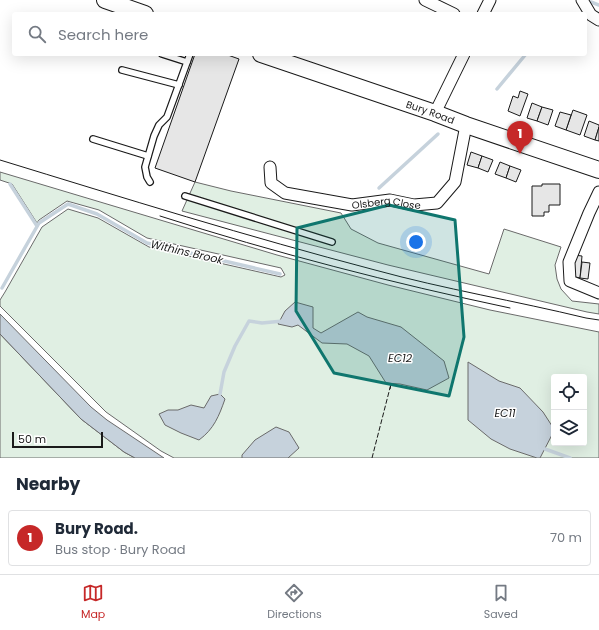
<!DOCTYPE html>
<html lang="en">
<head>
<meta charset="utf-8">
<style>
	:root { --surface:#fff; --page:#f2f2f3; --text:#1f2937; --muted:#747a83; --line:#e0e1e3; --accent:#c62828 }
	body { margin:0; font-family:Poppins,sans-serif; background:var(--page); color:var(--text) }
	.controls { position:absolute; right:12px; bottom:12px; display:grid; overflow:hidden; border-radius:4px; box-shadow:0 4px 16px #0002 }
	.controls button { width:36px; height:36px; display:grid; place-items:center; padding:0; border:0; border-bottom:1px solid var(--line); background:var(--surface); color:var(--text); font:20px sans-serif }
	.scale { position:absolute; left:12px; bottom:10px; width:91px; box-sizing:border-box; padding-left:4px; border:2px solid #1a1a1a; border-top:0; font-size:11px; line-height:14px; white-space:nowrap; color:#1a1a1a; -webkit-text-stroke:3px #fff; paint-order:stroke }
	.you { position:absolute; left:416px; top:242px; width:14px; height:14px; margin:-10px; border:3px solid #fff; border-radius:50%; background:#1a73e8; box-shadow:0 0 0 6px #1a73e833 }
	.badge { display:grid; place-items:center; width:26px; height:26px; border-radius:50%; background:var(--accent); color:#fff; font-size:13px; font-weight:700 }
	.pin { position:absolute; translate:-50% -33px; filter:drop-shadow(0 1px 2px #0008) }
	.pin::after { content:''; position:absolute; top:21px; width:14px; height:12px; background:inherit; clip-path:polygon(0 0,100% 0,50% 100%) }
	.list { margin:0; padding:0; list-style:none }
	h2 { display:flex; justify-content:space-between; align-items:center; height:52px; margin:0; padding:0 16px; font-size:17px }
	h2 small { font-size:13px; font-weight:400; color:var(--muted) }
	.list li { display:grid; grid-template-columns:26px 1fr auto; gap:12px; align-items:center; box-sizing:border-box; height:56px; margin:0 8px 8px; padding:0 8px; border:1px solid var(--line); border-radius:4px }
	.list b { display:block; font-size:15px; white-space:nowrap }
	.list p { margin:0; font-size:13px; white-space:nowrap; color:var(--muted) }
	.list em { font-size:13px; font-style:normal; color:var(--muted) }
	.icon { flex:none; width:22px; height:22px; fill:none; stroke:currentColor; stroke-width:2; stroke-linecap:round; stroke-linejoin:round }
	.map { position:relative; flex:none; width:599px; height:458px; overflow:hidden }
	.search { position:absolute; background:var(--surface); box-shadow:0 4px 16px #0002; left:12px; right:12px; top:12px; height:44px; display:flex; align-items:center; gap:10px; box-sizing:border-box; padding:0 14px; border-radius:4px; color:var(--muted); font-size:15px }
	.sheet { height:116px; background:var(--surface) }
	nav { display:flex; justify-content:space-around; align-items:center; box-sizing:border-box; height:56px; border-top:1px solid var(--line); background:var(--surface); font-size:11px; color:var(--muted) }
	nav a { display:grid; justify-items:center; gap:2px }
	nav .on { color:var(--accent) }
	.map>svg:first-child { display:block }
	.green { fill:#e0efe3; stroke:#6a6a6a; fill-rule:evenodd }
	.water { fill:#c6d2dc; stroke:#6a6a6a }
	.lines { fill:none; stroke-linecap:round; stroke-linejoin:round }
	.stream { stroke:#c6d2dc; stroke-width:3.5 }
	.building { fill:#e6e6e6; stroke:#1a1a1a }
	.lane-casing { stroke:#1a1a1a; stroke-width:8 }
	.street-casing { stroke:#1a1a1a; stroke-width:13 }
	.secondary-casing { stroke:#1a1a1a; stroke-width:18 }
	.lane { stroke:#fff; stroke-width:5.5 }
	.street { stroke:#fff; stroke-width:11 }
	.secondary { stroke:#fff; stroke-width:16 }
	.tram { stroke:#1a1a1a; stroke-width:1 }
	.fence { stroke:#1a1a1a; stroke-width:1; stroke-dasharray:5 2; stroke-linecap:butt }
	.marked { fill:#0f766e; fill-opacity:0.2; stroke:#0f766e; stroke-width:3; stroke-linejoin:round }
	.labels { text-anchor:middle; stroke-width:3; stroke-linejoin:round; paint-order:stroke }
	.street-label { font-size:10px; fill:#1a1a1a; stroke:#fff }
	.water-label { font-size:11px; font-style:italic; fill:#1a1a1a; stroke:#fff }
</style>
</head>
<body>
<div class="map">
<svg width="599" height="458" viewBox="0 0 599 458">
	<rect width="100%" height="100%" fill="#fff"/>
	<!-- green -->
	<g class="green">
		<path d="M0,172l277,83 111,30 102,25 109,22v126h-425l-13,-7 -55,-39 -106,-106v-6l5,-8 37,-65 26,-18 30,9 51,29 132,30 4,-2 -4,-7 -134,-30 -48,-28 -32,-9 -28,19 -2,3 -25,-39 -12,-4zM554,377h30v66h-30z"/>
		<path d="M195,182l36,9 110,22 10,16 27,14 111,31 15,-45 57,18 -6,18 2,14 4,10 11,12 27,3v10l-12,-2 -199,-47 -206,-54z"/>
		<path d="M0,334l81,85 43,33 11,6h-135z"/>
	</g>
	<!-- water -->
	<g class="water">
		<path d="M295,302l18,5v21l8,5 37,-21 9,5 34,10 43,34 5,17 -22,12 -27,-6 -14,-1 -17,-27 -22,-12 -25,-1 -24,-18 -6,2 -14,-3 7,-13z"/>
		<path d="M0,314l91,93 16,13 57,38h-29l-11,-6 -43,-33 -81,-85z"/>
		<path d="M468,362l31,19 21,7 23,24 11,17v2l-14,27h-3l-27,-9 -19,-10 -23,-19z"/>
		<path d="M220,394l5,5c-6,17 -11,30 -26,41l-18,-7 -16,-8 -6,-11 9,-4h10l13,-5 13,3 7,-12z"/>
		<path d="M276,427l13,5 10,16 -11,10h-46v-3l13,-15z"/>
	</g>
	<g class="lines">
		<!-- stream -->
		<g class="stream">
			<path d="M591,2l8,3"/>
			<path d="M497,89l29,-35"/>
			<path d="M10,184l27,42"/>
			<path d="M379,188l59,-54"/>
			<path d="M2,288l37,-65 29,-19 29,10 50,29 133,31"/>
			<path d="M220,394l4,-22 11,-26 14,-25 13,2 21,-2"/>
			<path d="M545,449l25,9"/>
		</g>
	</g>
	<!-- building -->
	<g class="building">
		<path d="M195,54h30l14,5 -44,123 -40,-14z"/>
		<path d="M520,91l8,3 -8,22 -12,-5 5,-15 5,2z"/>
		<path d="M532,103l10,4 -5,14 -10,-3z"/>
		<path d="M542,107l11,3 -5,15 -11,-4z"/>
		<path d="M573,110l14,5 -7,20 -14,-5z"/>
		<path d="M560,112l11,3 -5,15 -11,-4z"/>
		<path d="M589,121l10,4v2l-4,13 -11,-4z"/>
		<path d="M599,127v14l-4,-1z"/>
		<path d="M471,152l11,4 -4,12 -11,-3z"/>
		<path d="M482,156l11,4 -5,12 -10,-4z"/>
		<path d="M500,162l10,4 -4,12 -11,-4z"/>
		<path d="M510,166l11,4 -5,12 -10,-4z"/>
		<path d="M542,184h18v21h-11v7h-5v4h-12v-30h10z"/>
		<path d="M574,255l8,1 -2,22 -9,-2z"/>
		<path d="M582,262l8,1 -2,16 -8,-1z"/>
	</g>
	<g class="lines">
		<!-- lane casing -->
		<g class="lane-casing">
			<g id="lane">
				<path d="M162,54l25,8"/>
				<path d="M122,70l57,15"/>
				<path d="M93,139l55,17"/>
				<path d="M150,182l-3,-5 -2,-10 9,-31 5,-11 8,-8 23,-63"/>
				<path d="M185,196l147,46"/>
			</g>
		</g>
		<!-- street casing -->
		<g class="street-casing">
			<g id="street">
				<path d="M425,0l29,14"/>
				<path d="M582,0l9,15 8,5"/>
				<path d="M483,14l7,-14"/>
				<path d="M435,113l29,-59"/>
				<path id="s1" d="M270,167l1,16 14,10 67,12 38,-5 24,5 23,-2 18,-21 11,-57"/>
				<path d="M599,192l-10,21 -20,49 1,19 29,12"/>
			</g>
		</g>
		<!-- secondary casing -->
		<g class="secondary-casing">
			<g id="secondary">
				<path d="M105,0l40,14"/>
				<path id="s2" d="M261,54l174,59 31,12 133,45"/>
			</g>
		</g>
		<!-- lane -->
		<use href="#lane" class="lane"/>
		<!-- street -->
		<use href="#street" class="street"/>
		<!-- secondary -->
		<use href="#secondary" class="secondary"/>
		<!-- tram -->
		<g class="tram">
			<path d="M0,160c124,38 249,77 375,110 69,19 141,31 211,48l13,2"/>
			<path d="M160,216c115,37 232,67 350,92"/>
		</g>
		<!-- fence -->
		<path class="fence" d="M372,458l19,-74 -1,5"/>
	</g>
	<!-- marked area -->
	<path class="marked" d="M389,205l66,15 9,117 -15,59 -115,-23 -38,-62 1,-83z"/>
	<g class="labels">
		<!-- street labels -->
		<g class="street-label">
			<text dy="4" stroke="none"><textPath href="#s2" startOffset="179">Bury Road</textPath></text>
			<text dy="4" stroke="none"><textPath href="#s1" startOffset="136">Olsberg Close</textPath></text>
		</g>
		<!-- water labels -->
		<g class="water-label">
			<text transform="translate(187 252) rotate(13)" y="4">Withins Brook</text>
			<text x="400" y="362">EC12</text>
			<text x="505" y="417">EC11</text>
		</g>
	</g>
</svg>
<div class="controls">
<button><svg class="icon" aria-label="locate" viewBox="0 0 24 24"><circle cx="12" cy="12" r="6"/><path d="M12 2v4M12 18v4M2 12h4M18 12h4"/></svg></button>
<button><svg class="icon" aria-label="layers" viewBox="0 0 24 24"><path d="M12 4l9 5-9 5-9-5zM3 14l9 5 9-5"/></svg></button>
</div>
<div class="scale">50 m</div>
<div class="you"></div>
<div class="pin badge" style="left:520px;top:154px">1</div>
<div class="search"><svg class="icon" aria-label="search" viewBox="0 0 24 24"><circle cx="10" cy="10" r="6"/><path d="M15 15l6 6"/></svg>Search here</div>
</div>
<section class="sheet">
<h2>Nearby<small></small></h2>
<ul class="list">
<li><span class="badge">1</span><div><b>Bury Road.</b><p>Bus stop · Bury Road</p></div><em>70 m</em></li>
</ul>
</section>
<nav>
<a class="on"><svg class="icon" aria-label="map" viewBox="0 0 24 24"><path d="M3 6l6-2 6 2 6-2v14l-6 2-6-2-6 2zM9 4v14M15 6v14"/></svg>Map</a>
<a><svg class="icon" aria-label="directions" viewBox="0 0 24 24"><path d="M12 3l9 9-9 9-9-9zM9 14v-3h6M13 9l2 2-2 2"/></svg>Directions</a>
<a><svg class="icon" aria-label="saved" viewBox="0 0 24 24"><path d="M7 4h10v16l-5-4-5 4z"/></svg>Saved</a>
</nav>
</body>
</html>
